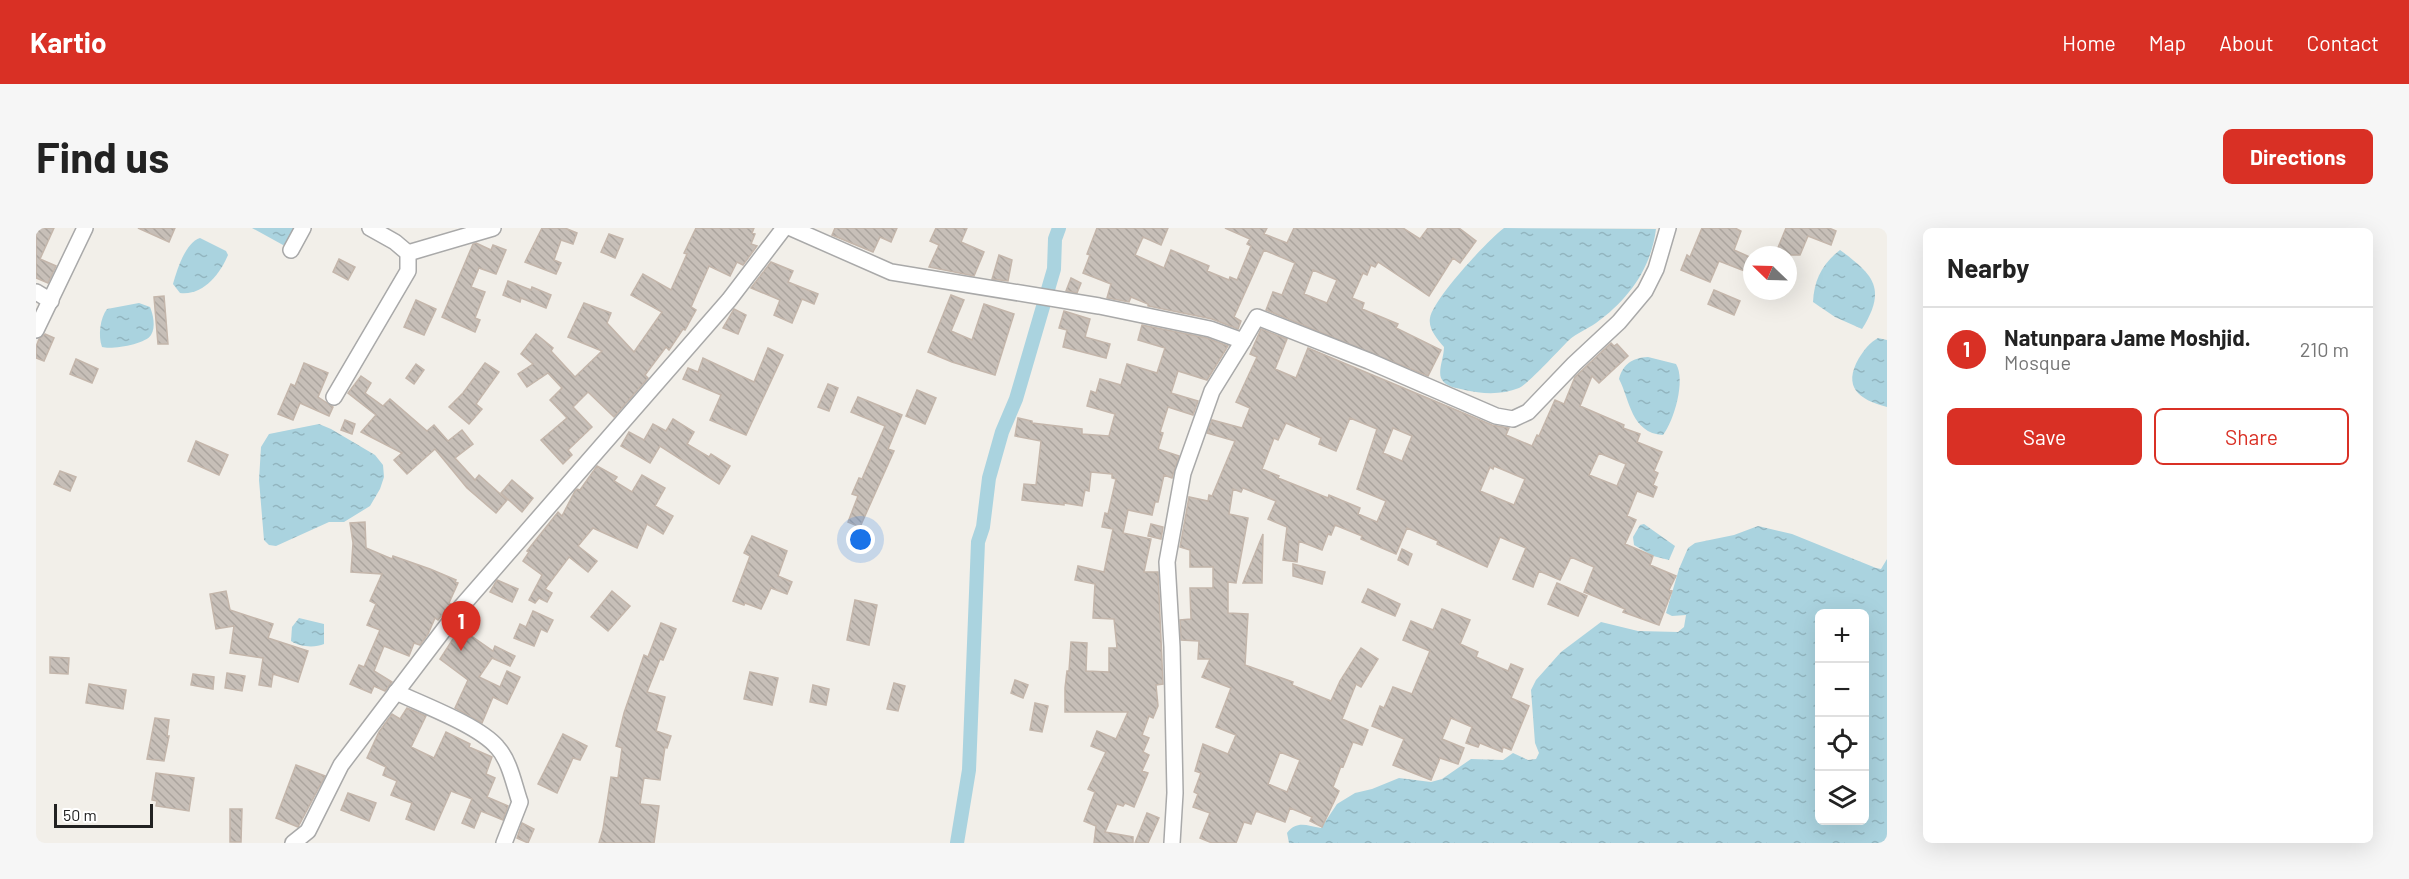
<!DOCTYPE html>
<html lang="en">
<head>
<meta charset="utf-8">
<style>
	:root { --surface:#fff; --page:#f6f6f6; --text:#222; --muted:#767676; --line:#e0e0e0; --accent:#d93025 }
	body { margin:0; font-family:Barlow,sans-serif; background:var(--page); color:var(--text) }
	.controls { position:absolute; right:18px; bottom:18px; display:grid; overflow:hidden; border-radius:9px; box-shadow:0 6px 24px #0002 }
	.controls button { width:54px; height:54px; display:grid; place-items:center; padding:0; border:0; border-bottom:2px solid var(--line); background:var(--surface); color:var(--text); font:30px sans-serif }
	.compass { position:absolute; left:1707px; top:18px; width:54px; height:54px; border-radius:50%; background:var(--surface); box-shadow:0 6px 24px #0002; rotate:293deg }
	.scale { position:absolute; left:18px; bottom:15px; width:99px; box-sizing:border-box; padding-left:6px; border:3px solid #222; border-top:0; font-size:16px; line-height:21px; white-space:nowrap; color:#222; -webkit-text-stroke:4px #fff; paint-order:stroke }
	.you { position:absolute; left:825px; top:312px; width:21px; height:21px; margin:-15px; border:4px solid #fff; border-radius:50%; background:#1a73e8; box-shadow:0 0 0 9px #1a73e833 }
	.badge { display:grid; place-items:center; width:39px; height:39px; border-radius:50%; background:var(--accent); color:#fff; font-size:20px; font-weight:700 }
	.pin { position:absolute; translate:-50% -50px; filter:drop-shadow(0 2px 3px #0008) }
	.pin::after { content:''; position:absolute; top:32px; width:21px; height:18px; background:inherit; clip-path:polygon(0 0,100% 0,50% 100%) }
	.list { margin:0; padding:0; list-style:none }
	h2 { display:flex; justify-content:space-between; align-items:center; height:78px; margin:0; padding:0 24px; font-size:26px }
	h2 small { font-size:20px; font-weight:400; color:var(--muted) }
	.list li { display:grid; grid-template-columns:39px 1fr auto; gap:18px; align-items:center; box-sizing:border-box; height:84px; padding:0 24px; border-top:2px solid var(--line) }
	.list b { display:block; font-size:22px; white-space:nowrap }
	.list p { margin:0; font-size:20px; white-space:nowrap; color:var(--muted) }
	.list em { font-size:20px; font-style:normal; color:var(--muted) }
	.actions { display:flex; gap:12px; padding:18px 24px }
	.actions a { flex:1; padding:14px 0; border:2px solid var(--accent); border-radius:9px; text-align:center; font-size:21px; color:var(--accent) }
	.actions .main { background:var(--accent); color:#fff }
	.icon { flex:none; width:33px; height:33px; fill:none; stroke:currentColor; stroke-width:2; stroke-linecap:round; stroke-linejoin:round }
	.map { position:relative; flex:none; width:1851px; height:615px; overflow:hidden; border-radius:9px }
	header { display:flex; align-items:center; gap:36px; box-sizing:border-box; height:84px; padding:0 30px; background:var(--accent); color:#fff }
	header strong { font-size:28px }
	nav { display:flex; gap:33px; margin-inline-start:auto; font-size:21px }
	.intro { display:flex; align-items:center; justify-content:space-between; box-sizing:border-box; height:144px; padding:0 36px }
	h1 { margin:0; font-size:42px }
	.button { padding:15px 27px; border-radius:9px; background:var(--accent); color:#fff; font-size:21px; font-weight:700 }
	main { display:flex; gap:36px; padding:0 36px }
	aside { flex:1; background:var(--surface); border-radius:9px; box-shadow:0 6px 24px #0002 }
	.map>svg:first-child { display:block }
	.water { fill:url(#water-ripples); fill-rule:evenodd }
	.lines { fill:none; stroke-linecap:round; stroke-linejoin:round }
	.canal { stroke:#aad3df; stroke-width:14 }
	.building { fill:url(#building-back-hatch); stroke:#c4b6ab; stroke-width:1.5; fill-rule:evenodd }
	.minor-casing { stroke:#a9a9a9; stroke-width:18 }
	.minor { stroke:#fff; stroke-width:15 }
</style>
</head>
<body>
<header>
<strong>Kartio</strong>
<nav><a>Home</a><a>Map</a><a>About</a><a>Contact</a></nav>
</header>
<div class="intro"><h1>Find us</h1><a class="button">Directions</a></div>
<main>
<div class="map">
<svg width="1851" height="615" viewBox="0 0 1851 615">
	<defs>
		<pattern id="water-ripples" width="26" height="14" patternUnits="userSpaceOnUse" patternTransform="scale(1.5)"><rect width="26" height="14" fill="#aad3df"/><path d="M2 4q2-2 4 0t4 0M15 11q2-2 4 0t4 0" fill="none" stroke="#92b5bf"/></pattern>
		<pattern id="building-back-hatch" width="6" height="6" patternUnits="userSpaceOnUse" patternTransform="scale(1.5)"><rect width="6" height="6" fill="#c7bfb8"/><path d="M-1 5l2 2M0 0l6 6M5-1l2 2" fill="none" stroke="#aba49e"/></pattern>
	</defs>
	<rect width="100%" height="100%" fill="#f2efe9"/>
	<!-- water -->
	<g class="water">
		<path d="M216,0h42l-8,16 -3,1z"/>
		<path d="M1468,0l152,1c-5,40 -28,71 -60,94 -9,6 -19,10 -27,17 -10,10 -41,44 -50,48 -17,7 -37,6 -54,2 -8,-2 -20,-3 -24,-12 -3,-8 3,-21 3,-31 -7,-8 -16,-19 -14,-29 3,-19 57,-77 74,-90z"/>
		<path d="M164,10l26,13 2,4c-8,19 -25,41 -48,38l-7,-9c4,-14 12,-41 27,-46z"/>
		<path d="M1804,22c34,25 47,39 22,79l-27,-12 -22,-15c1,-22 9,-38 27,-52z"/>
		<path d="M103,75l11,4c3,7 6,20 1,28 -5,9 -39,15 -49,12 -4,-11 -2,-29 5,-38z"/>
		<path d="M1842,110l9,2v67c-28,-7 -45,-20 -28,-49 6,-9 10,-15 19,-20z"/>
		<path d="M1612,129l28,7c10,16 -2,57 -13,71 -32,-2 -33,-35 -44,-56 4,-15 13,-21 29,-22z"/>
		<path d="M283,196l12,5 44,26 8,10 1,12 -4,12 -10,17 -26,16h-15l-53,24 -7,-1 -5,-5 -5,-60 2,-33 8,-13z"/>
		<path d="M1608,296l31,22 -6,14 -16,-4 -19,-11 -1,-8 7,-12z"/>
		<path d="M1722,298l34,8 84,34 5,1 6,-10v284h-598l-2,-10c10,-13 20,-7 34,-5l16,-24 18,-11 17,-4 27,-11 32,4 11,-3 29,-20 32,1 10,-7 15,7 8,-1 3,-6 -4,-10 -4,-53 5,-10 25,-28 40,-30 37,9 40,1 6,-5 2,-12 -14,1 -6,-3 13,-44 9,-21 7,-5 39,-8zM1784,386h44v206h-44z"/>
		<path d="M263,390l25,6v20c-9,4 -25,3 -33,-3l1,-14z"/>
	</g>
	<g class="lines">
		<!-- canal -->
		<path class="canal" d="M921,615l12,-73 9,-228 5,-15 6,-49 13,-46 14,-33 38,-130 1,-30 4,-11"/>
	</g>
	<!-- building -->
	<g class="building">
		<path d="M0,0h18l-14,31 16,7 -8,17 -12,-5z"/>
		<path d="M102,0h37l-6,14z"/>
		<path d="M506,0h23l12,5 -4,11 -12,-4 -7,20 7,3 -5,11 -31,-12z"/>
		<path d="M660,0h58l-2,5 3,1 -4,10 6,2 -14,19 -6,-3 -7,14 -21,-10 -18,41 5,3 -11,20 -2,-1 -14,21 -3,-3 -21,28 3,3 -34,39 -26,-25 -15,15 19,20 -24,23 4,5 -9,9 -22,-24 26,-22 -17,-18 12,-12 -14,-15 -21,14 -9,-13 15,-10 -12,-10 15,-20 17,14 -2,3 24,26 27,-26 -34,-14 16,-34 27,10 -4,10 27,29 28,-40 -31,-17 12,-21 28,16 16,-36 -3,-1z"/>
		<path d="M799,0h62l-6,14 -11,-5 -7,15 -41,-17z"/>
		<path d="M900,0h31l-6,14 23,10 -10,24 -45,-9 10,-22 -9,-4z"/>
		<path d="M1061,0h71l-7,17 -18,-8 -8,18 29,13 7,-18 38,16 -2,5 22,9 1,-3 7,3 14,-34 -4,-2 3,-5 -25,-11h42l-3,6 23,9 7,-15h109l17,11 8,-11h31l17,13 -16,22 -7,-5 -24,38 -51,-34 -3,5 -4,-2 -4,10 -4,-2 -11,25 12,5 -2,6 36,15 -2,4 45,22 -13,26 -162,-66 7,-18 9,3 13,-32 -31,-13 -30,67 7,4 -3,8 -26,-10 -64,-13v-2l-17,-7 -2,5 -22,-4 4,-14 -28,-11 7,-18 -3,-1zM1277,42l24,10 -10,23 -23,-9z"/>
		<path d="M1666,0h33l6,3 -7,19 18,8v16l-33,-13 -9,21 -29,-12 6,-15 3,2z"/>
		<path d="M1750,0h43l7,3 -5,14 -23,-9 -8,19h-25z"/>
		<path d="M573,6l14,5 -8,19 -14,-6z"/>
		<path d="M440,15l15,7 2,-5 13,5 -10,24 -17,-6 -8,19 14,5 -10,26 5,2 -5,12 -33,-15 31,-73z"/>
		<path d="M963,27l13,5 -4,21 -16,-2z"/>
		<path d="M303,31l16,8 -7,13 -15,-8z"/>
		<path d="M735,34l22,9 -5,11 30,12 -4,10 -12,-5 -10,24 -18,-8 6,-15 -29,-12z"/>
		<path d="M1035,50l10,5 -4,10 -11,-2z"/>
		<path d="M472,53l23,9 1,-3 19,8 -5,13 -25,-10 -1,4 -17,-7z"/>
		<path d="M1678,62l26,11 -6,14 -26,-11z"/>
		<path d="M915,67l13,5 -13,31 21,9 12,-36 30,10 -19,61 -43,-13 -24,-10z"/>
		<path d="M128,68l4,48h-10l-4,-47z"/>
		<path d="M380,72l20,9 -12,26 -20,-8z"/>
		<path d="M698,81l12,6 -8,19 -15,-6z"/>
		<path d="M1028,83l26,8 -5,18 25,7 -4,14 -43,-11 4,-17 -8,-2z"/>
		<path d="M1106,97l65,13 21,8 -21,34 -29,-9 -7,22 27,8 -5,14 -25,-8 -8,25 3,1 -5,16 21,7 -7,22 -8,-3 -6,27h-3l-3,13 -24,-5 -5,23 28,6 -7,33h14l5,112 -7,1 2,21 -5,12 -4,-2 -7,19 7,3 -6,14 6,3 -7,16 6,2 -14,34 -9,-4 -2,3 -6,-2 -12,28 28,5v6h-39l2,-17 -12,-5 11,-29 -7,-3 18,-37 -15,-6 6,-15 19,8 12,-27h-63v-24l2,-17h2l2,-29 16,1 -1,28 23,1v-24h8l-3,-29 -21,-1 2,-34 -20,-4 3,-14 26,6 9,-43 -11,-2 3,-14 3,1 8,-35 -4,-1v-4l-21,-2 -2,19 -4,-1 -3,16 -18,-3v2l-42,-5 2,-16 12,1 5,-44 -26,-5 3,-18 14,3v2l50,6v5l27,2 6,-22 -28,-8 4,-15 5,2 4,-14 21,6 6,-21 30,9 8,-25 -27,-8z"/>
		<path d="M1225,101l26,10 -12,30 21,9 12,-30 184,77 17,3 -3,7 26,11 5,-11 2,1 16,-36 9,4 11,-27 36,-34 3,3 3,-2 11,12 -29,27 -7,-7 -12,30 44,19 -1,3 17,6 -3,8 25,10 -8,19 4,2 -5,12 4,2 -4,10 -16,-6 -10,25 9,4 -11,24 28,12 -3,9 26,11 -7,14 3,1 -13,34 -36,-13 2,-3 -41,-17 10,-25 -23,-10 -11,23 -21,-9 -6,16 -20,-8 13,-31 -26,-11 -13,30 -50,-23 1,-3 -31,-13 -11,26 -35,-15 1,-3 -27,-11 -4,10 -3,-1 -6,16 -23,-9 -2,21 -14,-2 4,-33 -19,-8 8,-18 -33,-13 -2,4 -8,-3 -4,25 19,4 -12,65 -8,-1v31l20,1 -3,51 48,17 -1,3 39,16 9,-20 21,-33 17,11 -17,28 -5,-3 -14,35 26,11 -6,15 -9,-3 -10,25 -2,-1 -8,21 6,4 -17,36 -12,-6 2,-4 -22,-9 -5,14 -29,-11 -5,13 -7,-2 -8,21h-24l-12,-5 10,-25 -17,-6 5,-13 -4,-2 7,-19 -6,-2 8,-27 25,10 8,-19 -20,-8 15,-39 -29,-11 8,-18h-12l1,-18 -18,-1 -1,-20 11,-1 -1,-31h23v-21h-23v-17l-10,-3 9,-50 19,4 1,-6 3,1 23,-55 -28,-8 5,-13 30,8 8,-20 -14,-6 21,-45 -7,-3zM1314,190l27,11 -20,60 29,12 -9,21 -19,-8 2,-6 -31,-13 -1,3 -50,-20 1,-2 -17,-7 12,-31 4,2 8,-17 35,15 -2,6 17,7zM1357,200l19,8 -10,25 -19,-8zM1563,225l27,11 -9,22 -28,-11zM1458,238l31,13 -11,26 -34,-14 10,-24 3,2zM1244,524l20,8 -13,32 -19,-8z"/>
		<path d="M9,106l9,4 -10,23 -8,-3v-11l3,-8z"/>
		<path d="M732,120l15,7 -37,80 -36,-15 11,-25 -38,-16 5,-11 10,4 5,-14 51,24z"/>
		<path d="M40,131l22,10 -6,14 -22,-9z"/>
		<path d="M268,135l24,10 -10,24 15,10 -4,9 -29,-13 -7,17 -15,-6 13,-30 4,2z"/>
		<path d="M449,135l14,9 -23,32 6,5 -13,15 -20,-17 14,-14z"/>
		<path d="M380,136l8,6 -10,14 -8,-6z"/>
		<path d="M325,148l10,7 -6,10 18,13 7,-7 37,32 7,-6 14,16 14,-11 11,14 -18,14 20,22 4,-5 28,25 -11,13 -29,-25 -32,-39 -28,25 -13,-14 8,-7 -41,-21 15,-17 -28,-22z"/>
		<path d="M792,156l10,4 -9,23 -11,-4z"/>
		<path d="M881,162l19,8 -11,26 -19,-8z"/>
		<path d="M822,169l44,18 -14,34 6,2 -34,76 -12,-5 10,-26 -6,-2 7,-16 3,1 23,-53 -34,-14z"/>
		<path d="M637,191l21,13 -7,12 22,13 2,-3 19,12 -11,18 -59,-38 -10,17 -29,-17 8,-14 15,8 9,-16 13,7z"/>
		<path d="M309,192l10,4 -3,10 -11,-4z"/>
		<path d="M160,213l32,14 -9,20 -31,-14z"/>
		<path d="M561,238l20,11 -3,4 18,11 10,-17 23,13 -10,18 18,10 -10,18 -16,-10 -10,24 -44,-20 -15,18 19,15 -9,11 -19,-15 -24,32 7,4 -5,9 -8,-4 -4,5 -6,-3 13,-25 -19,-14 6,-9 -2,-1 31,-39 4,4 13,-25 2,-2 3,1z"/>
		<path d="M24,243l16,6 -6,14 -16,-7z"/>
		<path d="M476,252l21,18 -11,14 -21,-19z"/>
		<path d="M329,294l1,26 26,11 1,-3 37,13 26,11 -1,2 3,1 -9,20 2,1 -13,16 -3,-2 -7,16 -8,11 -6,-2 -5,13 -25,-10 -10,25 18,11 -7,9 -11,-5 -3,7 -21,-9 9,-19 5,2 16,-37 -13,-5 9,-21 -6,-3 12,-27 -31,-2 2,-29 -3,-20z"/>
		<path d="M1115,296l12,3 -2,12 -13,-3z"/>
		<path d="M1227,306l-1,49h-19z"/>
		<path d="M716,308l35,15 -9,25 14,6 -5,12 -16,-6 -10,21 -16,-6 -1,2 -11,-4 17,-45 -6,-3z"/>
		<path d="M1366,321l10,5 -4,11 -10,-5z"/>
		<path d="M1257,336l32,8 -3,12 -29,-8z"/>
		<path d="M461,352l21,9 -6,13 -22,-10z"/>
		<path d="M1521,355l30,13 -9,20 -30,-12z"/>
		<path d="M1332,361l32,15 -5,12 -33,-14z"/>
		<path d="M190,363l4,19 43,14 -5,14 40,13 -10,31 -25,-8 -2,13 -12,-2 4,-27 -33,-5 4,-27 -18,3 -6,-35z"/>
		<path d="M576,363l18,15 -22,25 -17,-14z"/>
		<path d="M819,372l22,5 -8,40 -22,-5z"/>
		<path d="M1406,381l28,11 -10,24 18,8 -2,5 32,14 3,-7 12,5 -12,29 18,8 -18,44 -8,-3 -1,5 -22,-9 -2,4 -12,-4 6,-16 -21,-9 -9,21 22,9 -6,16 -18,-6 -9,22 -38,-15 11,-26 -32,-13 8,-20 4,2 9,-21 19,7 18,-43 -27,-11 8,-19 22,9z"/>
		<path d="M497,383l20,9 -6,12 -6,-3 -7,17 -20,-8 6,-14 6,3z"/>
		<path d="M625,395l15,6 -13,31 -3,-1 -13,33 18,5 -9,34 15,5 -4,12 -2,-1 -5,33 -16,-2 -4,26 19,2 -5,37h-55l4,-14 8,-52 7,1 4,-30 -6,-2 8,-33 20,-58 4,2z"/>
		<path d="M424,400l33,23 2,-5 20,10 -5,10 -18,-8 -13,19 21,10 7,-16 13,6 -13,27 -14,-7 -11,26 -27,-15 13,-28 -28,-21z"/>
		<path d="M14,429l19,1 -1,16 -18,-1z"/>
		<path d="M714,444l28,6 -6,27 -28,-6z"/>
		<path d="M191,445l18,3 -3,15 -17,-3z"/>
		<path d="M157,446l21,3 -1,12 -22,-4z"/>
		<path d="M979,452l13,5 -5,13 -12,-5z"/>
		<path d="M858,455l11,3 -7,25 -11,-2z"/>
		<path d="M53,456l37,6 -3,19 -37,-6z"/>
		<path d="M777,457l16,4 -3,16 -16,-3z"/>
		<path d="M999,475l13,3 -6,26 -12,-2z"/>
		<path d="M371,480l19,8 -15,31 23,11 12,-26 24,12 -1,3 23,10 -6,17 9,4 -8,19 21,9 -5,14 -22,-9 -7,17 -12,-5 10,-24 -21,-8 -17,39 -28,-11 6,-16 -21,-8 6,-14 -14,-6 3,-8 -19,-9 12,-26 13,-18 8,5z"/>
		<path d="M119,490l14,2 -2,16h2l-5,25 -17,-2z"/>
		<path d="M527,506l24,12 -7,14 -7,-2 -16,35 -19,-9z"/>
		<path d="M260,537l29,11 -27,51 -22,-9z"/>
		<path d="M120,545l38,5 -5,33 -33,-5 1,-5 -5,-1z"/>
		<path d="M312,565l28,10 -7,18 -28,-11z"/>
		<path d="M194,581h12l-1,33h-11z"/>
		<path d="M1111,585l12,5 -11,25h-13z"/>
		<path d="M486,595l12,6 -6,14 -11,-5z"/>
	</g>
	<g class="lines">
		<!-- minor casing -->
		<g class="minor-casing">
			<g id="minor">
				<path d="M755,0l100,44 208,34 111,23 33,12 14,-24 112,44 127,55 17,3 15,-7 46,-48 45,-42 26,-31 11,-22 12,-41"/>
				<path d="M255,22l12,-22"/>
				<path d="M372,25l85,-25"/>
				<path d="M0,64l15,9"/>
				<path d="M0,102l49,-102"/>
				<path d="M298,169l74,-126v-18l-13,-11 -25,-14"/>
				<path d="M360,464c27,13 82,33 101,55 13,14 17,38 23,55l-16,41"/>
				<path d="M257,615l15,-12 33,-66 120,-158 268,-307 55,-72"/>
				<path d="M1136,615l3,-50 -3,-146 -5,-85 16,-89 29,-82 31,-50"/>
			</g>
		</g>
		<!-- minor -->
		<use href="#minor" class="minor"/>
	</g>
</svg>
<div class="controls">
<button>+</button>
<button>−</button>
<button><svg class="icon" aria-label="locate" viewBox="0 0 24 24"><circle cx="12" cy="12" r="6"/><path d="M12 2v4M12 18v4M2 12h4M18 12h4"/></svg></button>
<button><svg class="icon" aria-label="layers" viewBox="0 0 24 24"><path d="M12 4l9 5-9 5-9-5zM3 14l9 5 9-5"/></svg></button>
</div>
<svg class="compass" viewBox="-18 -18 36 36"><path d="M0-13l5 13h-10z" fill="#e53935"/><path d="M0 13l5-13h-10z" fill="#767676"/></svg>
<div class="scale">50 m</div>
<div class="you"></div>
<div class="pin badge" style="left:425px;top:423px">1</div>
</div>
<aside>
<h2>Nearby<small></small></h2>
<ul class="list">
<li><span class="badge">1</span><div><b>Natunpara Jame Moshjid.</b><p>Mosque</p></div><em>210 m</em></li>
</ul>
<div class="actions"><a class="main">Save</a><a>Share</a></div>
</aside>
</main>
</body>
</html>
